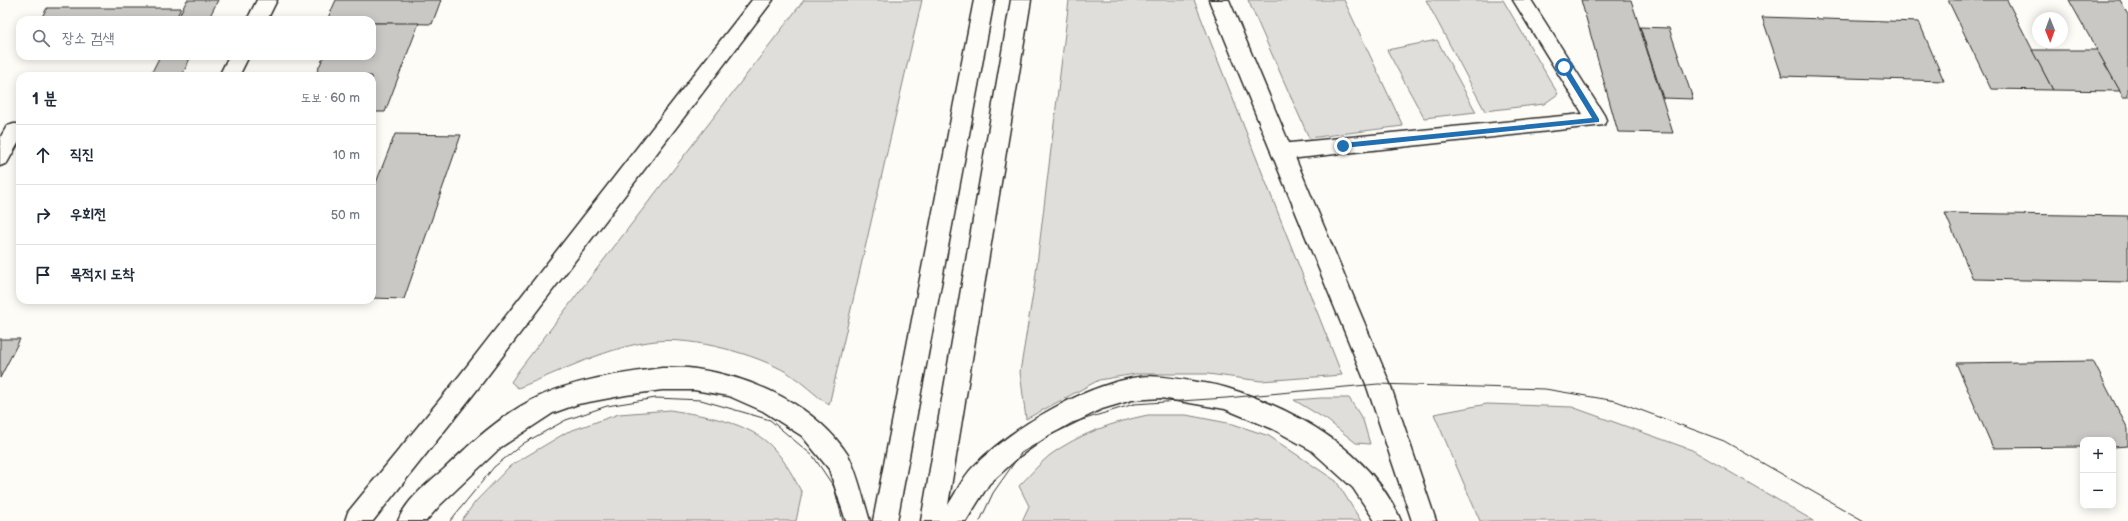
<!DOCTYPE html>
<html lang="ko">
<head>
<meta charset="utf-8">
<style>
	:root { --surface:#fff; --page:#f2f2f3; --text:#1f2937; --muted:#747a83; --line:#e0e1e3 }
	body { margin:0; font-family:"Balsamiq Sans","Poor Story",sans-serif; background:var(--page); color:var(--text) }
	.controls { position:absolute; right:12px; bottom:12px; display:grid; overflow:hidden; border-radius:8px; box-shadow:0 2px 10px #0003 }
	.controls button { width:36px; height:36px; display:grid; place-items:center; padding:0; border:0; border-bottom:1px solid var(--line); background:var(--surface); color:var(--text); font:20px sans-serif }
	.compass { position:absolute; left:2032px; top:12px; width:36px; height:36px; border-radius:50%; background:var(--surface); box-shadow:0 2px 10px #0003; rotate:179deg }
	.stop { position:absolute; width:12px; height:12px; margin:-9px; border:3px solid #1f6fb2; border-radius:50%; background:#fff }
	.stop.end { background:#1f6fb2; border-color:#fff; box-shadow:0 1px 4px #0008 }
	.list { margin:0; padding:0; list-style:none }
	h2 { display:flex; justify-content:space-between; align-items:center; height:52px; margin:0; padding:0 16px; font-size:17px }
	h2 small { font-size:13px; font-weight:400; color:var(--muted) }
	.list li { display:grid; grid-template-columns:26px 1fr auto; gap:12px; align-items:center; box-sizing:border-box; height:60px; padding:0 16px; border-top:1px solid var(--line) }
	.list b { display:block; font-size:15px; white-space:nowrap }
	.list em { font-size:13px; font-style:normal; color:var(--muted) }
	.icon { flex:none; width:22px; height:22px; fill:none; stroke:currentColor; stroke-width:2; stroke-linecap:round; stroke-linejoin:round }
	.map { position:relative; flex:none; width:2128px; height:521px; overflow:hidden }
	.search { position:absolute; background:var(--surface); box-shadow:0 2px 10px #0003; left:16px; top:16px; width:360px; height:44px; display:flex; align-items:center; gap:10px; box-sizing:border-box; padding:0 14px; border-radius:12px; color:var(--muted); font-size:15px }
	.panel { position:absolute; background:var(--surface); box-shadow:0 2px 10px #0003; left:16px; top:72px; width:360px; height:232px; border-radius:12px }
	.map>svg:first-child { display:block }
	.green { fill:#dfdeda; stroke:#858482 }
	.building { fill:#c9c8c4; stroke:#2b2b2b }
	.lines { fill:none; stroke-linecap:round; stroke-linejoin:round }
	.lane-casing { stroke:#2b2b2b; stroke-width:3 }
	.street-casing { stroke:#2b2b2b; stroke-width:3 }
	.highway-casing { stroke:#2b2b2b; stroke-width:3 }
	.lane { fill:#fdfcf7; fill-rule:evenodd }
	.street { fill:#fdfcf7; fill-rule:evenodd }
	.highway { fill:#fdfcf7; fill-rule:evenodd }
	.tram { stroke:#2b2b2b; stroke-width:1 }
	.route { fill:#1f6fb2 }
</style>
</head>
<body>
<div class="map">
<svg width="2128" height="521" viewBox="0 0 2128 521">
	<rect width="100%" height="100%" fill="#fdfcf7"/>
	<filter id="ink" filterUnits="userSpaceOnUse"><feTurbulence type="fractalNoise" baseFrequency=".025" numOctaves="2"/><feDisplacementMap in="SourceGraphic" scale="8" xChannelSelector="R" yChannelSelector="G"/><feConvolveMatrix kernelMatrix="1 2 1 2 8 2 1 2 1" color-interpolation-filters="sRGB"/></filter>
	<g filter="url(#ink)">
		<!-- green -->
		<g class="green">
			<path d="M804,0h118l-93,405c-14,-10 -27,-23 -41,-32 -32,-19 -95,-36 -132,-32 -47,5 -94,30 -138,47l-7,-6 8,-12z"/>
			<path d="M1069,0h125l148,375 -81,6 -53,-7h-73l-36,6 -73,39 -6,-47 15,-91z"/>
			<path d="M1248,0h96l59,126 -94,12z"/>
			<path d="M1426,0h77l55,94 -14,10 -59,7z"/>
			<path d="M1437,40l39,72 -52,6 -37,-68z"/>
			<path d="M1321,398h28l14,22 7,24 -14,-1 -29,-23 -33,-20z"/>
			<path d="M1487,404l85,3 120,43 122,71h-334l-46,-107z"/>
			<path d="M670,410c35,6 79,11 104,39 12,13 20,29 28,44l-6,28h-335l15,-20 34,-35 57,-34 52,-18z"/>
			<path d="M1148,415h38l47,9 36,12 67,45 25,40h-339l7,-15 -10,-20c10,-10 20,-22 31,-31 29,-21 63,-33 98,-40z"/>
		</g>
		<!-- building -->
		<g class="building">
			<path d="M187,0h31l-10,20h-31z"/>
			<path d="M336,0h105l-9,24 -60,-1v-3h-45z"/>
			<path d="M1581,0h50l42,133 -55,-1z"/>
			<path d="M1948,0h59l46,90 -62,-1z"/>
			<path d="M2069,0h51l8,15v82h-5z"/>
			<path d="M47,8h134l-6,12h-135z"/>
			<path d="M1762,17l157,5 25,59 -162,-5z"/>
			<path d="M372,23h47l-34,89h-13v-36h-57l9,-20h48z"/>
			<path d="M1640,27l29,1 24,71 -30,-1z"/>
			<path d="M2032,50h65l23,41 -67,-1z"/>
			<path d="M160,56h31l-9,20h-32z"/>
			<path d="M395,134l66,1 -57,164 -32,-1v-105z"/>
			<path d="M1945,213l183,3v66l-155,-3z"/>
			<path d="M0,339h20l-20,39z"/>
			<path d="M2093,361l35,68v17l-15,1v-7h-30v7l-90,1 -37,-85z"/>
		</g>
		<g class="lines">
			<!-- lane casing -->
			<g class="lane-casing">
				<path id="lane" d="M1513,0h18l73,115 2,5 -2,5 -324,35 -7,-3 -2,-5 2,-5 7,-3 303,-30z"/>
			</g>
			<!-- street casing -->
			<g class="street-casing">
				<g id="street">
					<path d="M257,0h20l-10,20h-20z"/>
					<path d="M229,56h20l-10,20h-20z"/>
					<path d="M14,124h6v16l-13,23 -7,3v-28l7,-12z"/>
				</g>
			</g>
			<!-- highway casing -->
			<g class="highway-casing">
				<g id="highway">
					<path d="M752,0h21l-297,391 -103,130h-28l3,-9 112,-137z"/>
					<path d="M974,0h20l-97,521h-24z"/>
					<path d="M1011,0h20l-83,505c8,-12 15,-28 25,-38 38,-39 105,-78 159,-89 20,-4 40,0 59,3 12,2 25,3 36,7 69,21 145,64 174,133h-26l-22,-33 -42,-38 -38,-21 -48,-20 -64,-11 -29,2 -30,9 -53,26 -28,20 -32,29 -23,37h-45z"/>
					<path d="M1209,0h20l161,384 46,137h-24l-46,-137z"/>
					<path d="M662,368c11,0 23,-1 34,1 56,8 120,36 152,86 9,16 16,47 22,66h-24l-17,-52 -27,-33 -39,-25 -34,-15 -35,-6h-32l-36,5 -48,9 -25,9 -52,34 -61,58 -14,16h-28c8,-21 29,-37 46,-52 27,-26 59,-56 94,-72 38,-18 82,-23 124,-29z"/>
				</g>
			</g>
			<!-- lane -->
			<use href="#lane" class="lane"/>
			<!-- street -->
			<use href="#street" class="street"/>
			<!-- highway -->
			<use href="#highway" class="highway"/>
			<!-- tram -->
			<g class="tram">
				<path d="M450,521l44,-54 30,-24 42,-23 41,-14 49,-8 45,2 69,20 43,36 21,31 9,34"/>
				<path d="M980,521l13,-28 28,-40 51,-30 62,-19 92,-6 152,-14 167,5 71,12 108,40 140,80"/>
			</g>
		</g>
	</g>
	<!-- route -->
	<path class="route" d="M1562,65h4l33,54v3l-256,26 -3,-2 3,-3 249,-25 -30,-49z"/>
</svg>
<div class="controls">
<button>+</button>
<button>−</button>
</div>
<svg class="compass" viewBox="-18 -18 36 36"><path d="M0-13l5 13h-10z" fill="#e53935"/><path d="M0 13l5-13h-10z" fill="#747a83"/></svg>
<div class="stop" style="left:1564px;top:67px"></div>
<div class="stop end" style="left:1343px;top:146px"></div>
<div class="search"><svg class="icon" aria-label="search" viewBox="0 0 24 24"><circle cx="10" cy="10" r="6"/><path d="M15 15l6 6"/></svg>장소 검색</div>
<section class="panel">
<h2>1 분<small>도보 · 60 m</small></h2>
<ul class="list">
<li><svg class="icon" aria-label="ahead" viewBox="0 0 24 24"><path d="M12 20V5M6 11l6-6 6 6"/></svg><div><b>직진</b></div><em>10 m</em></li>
<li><svg class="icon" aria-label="right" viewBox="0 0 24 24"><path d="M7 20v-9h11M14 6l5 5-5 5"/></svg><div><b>우회전</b></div><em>50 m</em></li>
<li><svg class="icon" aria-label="arrive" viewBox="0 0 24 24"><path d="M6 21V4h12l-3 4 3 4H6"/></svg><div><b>목적지 도착</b></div></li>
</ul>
</section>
</div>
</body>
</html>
